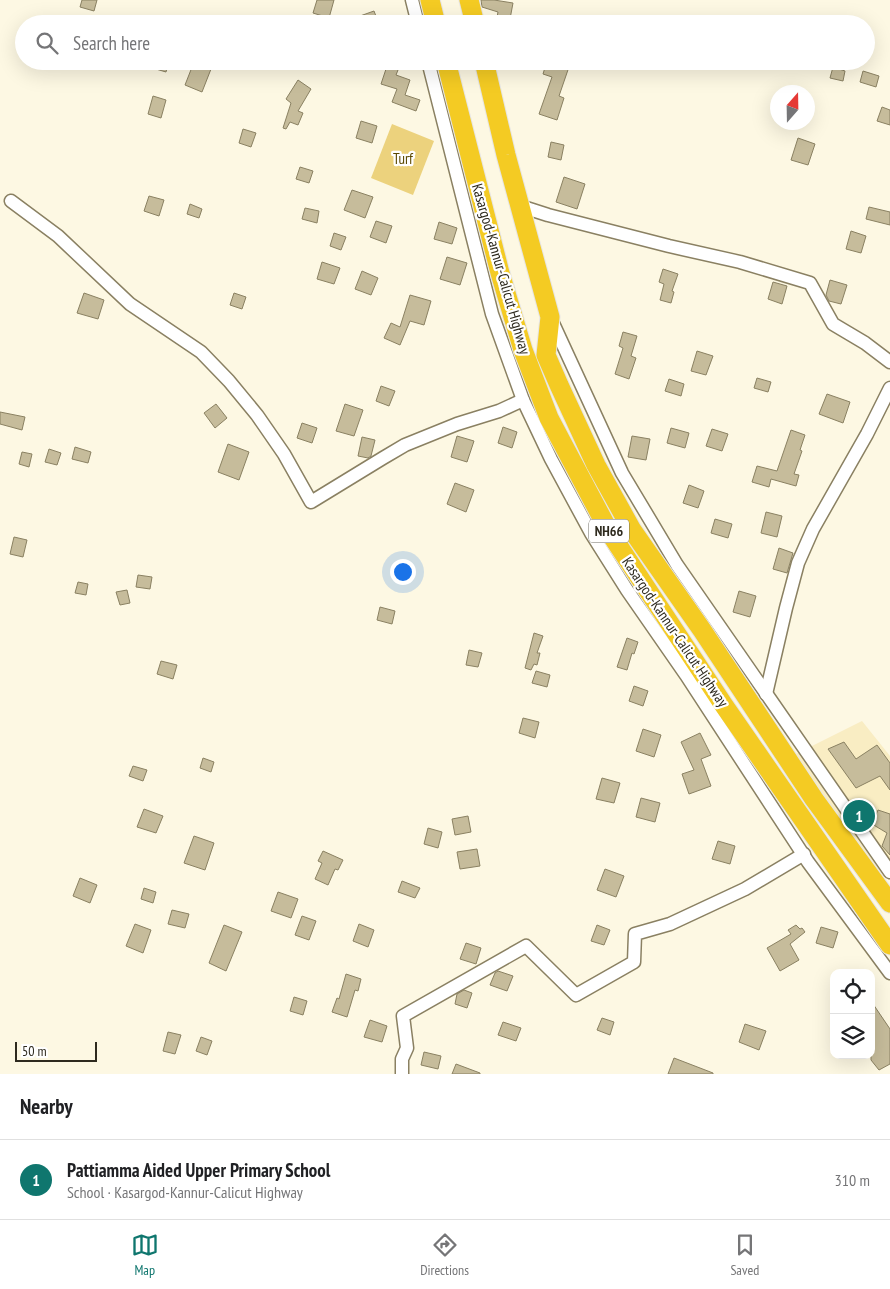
<!DOCTYPE html>
<html lang="en">
<head>
<meta charset="utf-8">
<style>
	:root { --surface:#fff; --page:#f6f6f6; --text:#202124; --muted:#757577; --line:#e0e0e0; --accent:#0f766e }
	body { margin:0; font-family:"PT Sans Narrow",sans-serif; background:var(--page); color:var(--text) }
	.controls { position:absolute; right:15px; bottom:15px; display:grid; overflow:hidden; border-radius:10px; box-shadow:0 5px 20px #0002 }
	.controls button { width:45px; height:45px; display:grid; place-items:center; padding:0; border:0; border-bottom:1px solid var(--line); background:var(--surface); color:var(--text); font:25px sans-serif }
	.compass { position:absolute; left:770px; top:85px; width:45px; height:45px; border-radius:50%; background:var(--surface); box-shadow:0 5px 20px #0002; rotate:20deg }
	.scale { position:absolute; left:15px; bottom:12px; width:82px; box-sizing:border-box; padding-left:5px; border:2px solid #2e2a1e; border-top:0; font-size:14px; line-height:18px; white-space:nowrap; color:#2e2a1e; -webkit-text-stroke:4px #fff; paint-order:stroke }
	.you { position:absolute; left:402px; top:571px; width:18px; height:18px; margin:-12px; border:4px solid #fff; border-radius:50%; background:#1a73e8; box-shadow:0 0 0 8px #1a73e833 }
	.badge { display:grid; place-items:center; width:32px; height:32px; border-radius:50%; background:var(--accent); color:#fff; font-size:16px; font-weight:700 }
	.pin { position:absolute; translate:-50% -50%; border:2px solid #fff; box-shadow:0 1px 5px #0006 }
	.list { margin:0; padding:0; list-style:none }
	h2 { display:flex; justify-content:space-between; align-items:center; height:65px; margin:0; padding:0 20px; font-size:21px }
	h2 small { font-size:16px; font-weight:400; color:var(--muted) }
	.list li { display:grid; grid-template-columns:32px 1fr auto; gap:15px; align-items:center; box-sizing:border-box; height:80px; padding:0 20px; border-top:1px solid var(--line) }
	.list b { display:block; font-size:19px; white-space:nowrap }
	.list p { margin:0; font-size:16px; white-space:nowrap; color:var(--muted) }
	.list em { font-size:16px; font-style:normal; color:var(--muted) }
	.icon { flex:none; width:28px; height:28px; fill:none; stroke:currentColor; stroke-width:2; stroke-linecap:round; stroke-linejoin:round }
	.map { position:relative; flex:none; width:890px; height:1074px; overflow:hidden }
	.search { position:absolute; background:var(--surface); box-shadow:0 5px 20px #0002; left:15px; right:15px; top:15px; height:55px; display:flex; align-items:center; gap:12px; box-sizing:border-box; padding:0 18px; border-radius:28px; color:var(--muted); font-size:19px }
	.sheet { height:145px; background:var(--surface) }
	nav { display:flex; justify-content:space-around; align-items:center; box-sizing:border-box; height:70px; border-top:1px solid var(--line); background:var(--surface); font-size:14px; color:var(--muted) }
	nav a { display:grid; justify-items:center; gap:2px }
	nav .on { color:var(--accent) }
	.map>svg:first-child { display:block }
	.built { fill:#f9edc3 }
	.green { fill:#ecd27d }
	.building { fill:#c6bc9b; stroke:#8a8162 }
	.lines { fill:none; stroke-linecap:round; stroke-linejoin:round }
	.minor-casing { stroke:#8a8062; stroke-width:15 }
	.highway-casing { stroke:#e6e5e4; stroke-width:21 }
	.minor { stroke:#fff; stroke-width:12 }
	.highway { stroke:#f4cb23; stroke-width:19 }
	.labels { text-anchor:middle; stroke-width:4.5; stroke-linejoin:round; paint-order:stroke }
	.shield { fill:#fff; stroke:#6d6a62; stroke-width:1 }
	.shield-label { font-size:14px; font-weight:bold; fill:#2e2a1e }
	.park-label { font-size:15px; fill:#5b4900; stroke:#fff }
	.street-label { font-size:15px; fill:#2e2a1e; stroke:#fff }
</style>
</head>
<body>
<div class="map">
<svg width="890" height="1074" viewBox="0 0 890 1074">
	<rect width="100%" height="100%" fill="#fdf8e3"/>
	<!-- built -->
	<path class="built" d="M862,721l28,35v118l-14,8 -88,-124z"/>
	<!-- green -->
	<path class="green" d="M392,124l42,17 -21,54 -42,-17z"/>
	<!-- building -->
	<g class="building">
		<path d="M82,0h15l-3,11 -14,-4z"/>
		<path d="M317,0h17l-5,18 -16,-5z"/>
		<path d="M481,0h13l19,3 -3,16 -13,-2 1,-5 -16,-5z"/>
		<path d="M374,11l5,13h-16l-3,-8z"/>
		<path d="M139,61h30l-3,11 -27,-8z"/>
		<path d="M547,61h24l-12,35 5,2 -7,22 -18,-6 13,-37 -9,-3z"/>
		<path d="M194,62l17,7 -9,23 -17,-7z"/>
		<path d="M387,66l11,4 -2,5 14,5 -5,15 15,5 -4,11 -24,-9 5,-13 -16,-5z"/>
		<path d="M833,67l12,4 -2,10 -13,-3z"/>
		<path d="M863,71l16,5 -3,11 -16,-5z"/>
		<path d="M298,80l13,9 -13,22 5,2 -5,12 -8,-3 -4,7 -3,-1 8,-25 -5,-4z"/>
		<path d="M153,96l13,4 -5,18 -13,-4z"/>
		<path d="M882,107l8,3v15l-13,-4z"/>
		<path d="M361,121l16,5 -5,17 -16,-5z"/>
		<path d="M243,129l13,4 -5,14 -12,-4z"/>
		<path d="M798,138l17,6 -7,21 -17,-5z"/>
		<path d="M551,142l13,3 -3,15 -13,-3z"/>
		<path d="M300,167l13,4 -4,12 -13,-4z"/>
		<path d="M564,177l21,7 -8,25 -21,-7z"/>
		<path d="M352,190l21,7 -8,21 -21,-8z"/>
		<path d="M149,196l15,4 -5,16 -15,-5z"/>
		<path d="M190,204l12,5 -3,9 -12,-4z"/>
		<path d="M869,207l21,5v13l-24,-6z"/>
		<path d="M305,208l14,3 -2,12 -15,-4z"/>
		<path d="M376,221l16,5 -6,17 -16,-6z"/>
		<path d="M439,222l18,6 -5,16 -18,-5z"/>
		<path d="M851,231l15,5 -5,17 -15,-4z"/>
		<path d="M334,233l12,4 -5,13 -11,-4z"/>
		<path d="M447,257l20,6 -7,22 -20,-6z"/>
		<path d="M322,262l18,6 -6,16 -17,-5z"/>
		<path d="M663,269l15,5 -6,17 2,1 -3,11 -11,-3 4,-16 -5,-2z"/>
		<path d="M362,271l16,7 -7,17 -16,-6z"/>
		<path d="M830,280l17,5 -6,19 -12,-3 -3,-6z"/>
		<path d="M773,282l14,4 -5,18 -14,-5z"/>
		<path d="M84,293l20,7 -6,19 -21,-6z"/>
		<path d="M234,293l12,4 -4,12 -12,-4z"/>
		<path d="M410,295l21,6 -7,24 -14,-4 -10,24 -16,-7 7,-15 9,4z"/>
		<path d="M623,332l14,4 -6,20 5,2 -7,21 -14,-5 8,-26 -4,-2z"/>
		<path d="M697,351l16,5 -7,19 -15,-4z"/>
		<path d="M757,378l14,4 -3,10 -14,-4z"/>
		<path d="M669,379l15,5 -3,12 -16,-5z"/>
		<path d="M381,386l14,5 -6,15 -13,-5z"/>
		<path d="M827,394l23,8 -7,21 -24,-9z"/>
		<path d="M216,404l11,14 -12,10 -11,-15z"/>
		<path d="M345,404l18,6 -9,26 -18,-5z"/>
		<path d="M0,412l25,5 -3,13 -22,-6z"/>
		<path d="M302,423l15,5 -5,15 -15,-5z"/>
		<path d="M503,427l14,5 -5,16 -14,-5z"/>
		<path d="M671,428l18,5 -4,15 -18,-5z"/>
		<path d="M712,429l16,5 -6,17 -16,-5z"/>
		<path d="M791,430l14,5 -5,15 2,1 -8,23 5,1 -3,11 -25,-7 -2,8 -17,-5 5,-16 20,5z"/>
		<path d="M457,436l17,5 -7,21 -16,-5z"/>
		<path d="M632,436l18,3 -4,21 -18,-3z"/>
		<path d="M362,437l13,3 -4,16 -3,2 -10,-2z"/>
		<path d="M228,444l21,8 -10,28 -21,-8z"/>
		<path d="M75,447l16,5 -3,11 -16,-4z"/>
		<path d="M49,449l12,4 -4,12 -12,-3z"/>
		<path d="M22,452l10,2 -3,13 -10,-3z"/>
		<path d="M455,483l19,7 -8,22 -19,-8z"/>
		<path d="M689,485l15,6 -6,17 -15,-5z"/>
		<path d="M766,512l16,4 -5,21 -16,-4z"/>
		<path d="M715,519l17,5 -4,14 -17,-5z"/>
		<path d="M14,537l13,3 -4,17 -13,-3z"/>
		<path d="M779,548l14,5 -6,20 -14,-4z"/>
		<path d="M138,575l14,2 -2,12 -14,-2z"/>
		<path d="M78,582l10,2 -2,11 -11,-2z"/>
		<path d="M127,590l3,13 -10,2 -4,-13z"/>
		<path d="M739,591l17,5 -6,21 -17,-5z"/>
		<path d="M380,607l15,4 -3,13 -15,-4z"/>
		<path d="M534,633l9,3 -6,17h3l-3,12 -3,-1 -3,6 -6,-2z"/>
		<path d="M627,638l11,4 -4,12 -2,-1 -5,17 -10,-3z"/>
		<path d="M469,650l13,3 -4,14 -12,-2z"/>
		<path d="M161,661l16,4 -4,14 -16,-5z"/>
		<path d="M536,671l14,4 -3,12 -15,-4z"/>
		<path d="M634,686l14,5 -5,15 -14,-5z"/>
		<path d="M523,718l16,4 -4,16 -16,-5z"/>
		<path d="M643,729l18,6 -7,22 -18,-6z"/>
		<path d="M700,733l11,22 -10,4 10,27 -22,8 -7,-20 12,-4 -13,-28z"/>
		<path d="M844,742l12,17 21,-14 13,18v27l-10,-14 -24,12 -28,-39z"/>
		<path d="M203,758l11,4 -3,10 -11,-4z"/>
		<path d="M133,766l14,4 -4,11 -14,-5z"/>
		<path d="M602,778l18,5 -6,20 -18,-4z"/>
		<path d="M641,798l19,5 -5,19 -19,-5z"/>
		<path d="M144,809l19,7 -7,17 -19,-6z"/>
		<path d="M878,810l12,4v41l-8,-9 5,-13 -15,-9z"/>
		<path d="M468,816l3,16 -16,3 -3,-16z"/>
		<path d="M428,828l14,4 -4,16 -14,-4z"/>
		<path d="M194,836l20,7 -9,27 -21,-7z"/>
		<path d="M718,841l17,5 -5,18 -18,-5z"/>
		<path d="M477,849l3,17 -20,3 -3,-17z"/>
		<path d="M323,851l20,9 -5,10 -3,-1 -7,16 -13,-6 7,-16 -4,-2z"/>
		<path d="M605,869l19,7 -8,21 -19,-7z"/>
		<path d="M80,878l17,7 -7,18 -17,-7z"/>
		<path d="M402,881l18,7 -5,10 -17,-6z"/>
		<path d="M144,888l12,4 -3,11 -12,-4z"/>
		<path d="M278,892l20,7 -7,19 -20,-7z"/>
		<path d="M172,910l17,4 -4,14 -17,-4z"/>
		<path d="M302,916l14,5 -7,19 -14,-5z"/>
		<path d="M135,924l16,6 -8,23 -17,-7z"/>
		<path d="M359,924l15,6 -6,17 -15,-6z"/>
		<path d="M224,925l18,7 -16,39 -17,-8z"/>
		<path d="M597,925l13,5 -6,15 -13,-4z"/>
		<path d="M796,925l4,4 2,-1 3,4 -15,12 9,16 -19,11 -13,-23 24,-14 -3,-4z"/>
		<path d="M821,927l17,5 -5,16 -17,-5z"/>
		<path d="M466,943l15,5 -5,16 -16,-5z"/>
		<path d="M498,971l15,5 -6,15 -17,-6 5,-12z"/>
		<path d="M346,974l15,5 -3,12 -3,-1 -8,27 -15,-5 5,-14 2,1z"/>
		<path d="M464,990l8,3 -5,15 -12,-4 2,-10z"/>
		<path d="M294,997l13,4 -4,14 -13,-4z"/>
		<path d="M871,1001l19,28v35l-11,6 -8,-10z"/>
		<path d="M602,1018l12,4 -4,13 -13,-5z"/>
		<path d="M370,1020l17,6 -5,16 -18,-5z"/>
		<path d="M503,1022l18,6 -5,13 -18,-6z"/>
		<path d="M745,1024l21,7 -7,19 -20,-8z"/>
		<path d="M168,1032l13,3 -6,19 -12,-3z"/>
		<path d="M201,1037l11,4 -5,14 -11,-4z"/>
		<path d="M424,1052l17,4 -3,13 -17,-4z"/>
		<path d="M674,1058l39,15v1h-45z"/>
		<path d="M456,1064l24,9v1h-28z"/>
	</g>
	<g class="lines">
		<!-- minor casing -->
		<g class="minor-casing">
			<g id="minor">
				<path d="M412,0l6,24"/>
				<path d="M428,61l64,253 31,86 28,59 40,74 36,57 59,85 122,187 82,111"/>
				<path d="M11,201l47,35 72,68 71,48 28,29 28,34 27,39 27,48 72,-44 22,-13 52,-21 42,-13 24,-11"/>
				<path d="M520,206l28,9 121,31 71,16 70,21 23,41 32,19 25,19"/>
				<path d="M551,319l71,154 55,92 213,307"/>
				<path d="M766,694l20,-86 12,-45 15,-34 54,-95 23,-46"/>
				<path d="M402,1074v-15l5,-11 -4,-32 123,-70 50,49 58,-33 1,-28 35,-10 75,-35 59,-35"/>
			</g>
		</g>
		<!-- highway casing -->
		<g class="highway-casing">
			<g id="highway">
				<path d="M430,0l6,24"/>
				<path d="M469,0l6,24"/>
				<path d="M446,61l54,212 23,77 26,68 61,115 113,171 167,241"/>
				<path d="M484,61l22,94 44,162 -4,38 13,30 37,80 36,65 70,100 112,169 76,104"/>
			</g>
		</g>
		<!-- minor -->
		<use href="#minor" class="minor"/>
		<!-- highway -->
		<use href="#highway" class="highway"/>
	</g>
	<g class="labels">
		<!-- shield labels -->
		<rect class="shield" x="589" y="519.5" width="40" height="23" rx="4"/>
		<g class="shield-label">
			<text x="609" y="536">NH66</text>
		</g>
		<!-- park labels -->
		<g class="park-label">
			<text x="403" y="164">Turf</text>
		</g>
		<!-- street labels -->
		<g class="street-label">
			<text transform="translate(501 269) rotate(74)" y="5">Kasargod-Kannur-Calicut Highway</text>
			<text transform="translate(675 632) rotate(56)" y="5">Kasargod-Kannur-Calicut Highway</text>
		</g>
	</g>
</svg>
<div class="controls">
<button><svg class="icon" aria-label="locate" viewBox="0 0 24 24"><circle cx="12" cy="12" r="6"/><path d="M12 2v4M12 18v4M2 12h4M18 12h4"/></svg></button>
<button><svg class="icon" aria-label="layers" viewBox="0 0 24 24"><path d="M12 4l9 5-9 5-9-5zM3 14l9 5 9-5"/></svg></button>
</div>
<svg class="compass" viewBox="-18 -18 36 36"><path d="M0-13l5 13h-10z" fill="#e53935"/><path d="M0 13l5-13h-10z" fill="#757577"/></svg>
<div class="scale">50 m</div>
<div class="you"></div>
<div class="pin badge" style="left:859px;top:816px">1</div>
<div class="search"><svg class="icon" aria-label="search" viewBox="0 0 24 24"><circle cx="10" cy="10" r="6"/><path d="M15 15l6 6"/></svg>Search here</div>
</div>
<section class="sheet">
<h2>Nearby<small></small></h2>
<ul class="list">
<li><span class="badge">1</span><div><b>Pattiamma Aided Upper Primary School</b><p>School · Kasargod-Kannur-Calicut Highway</p></div><em>310 m</em></li>
</ul>
</section>
<nav>
<a class="on"><svg class="icon" aria-label="map" viewBox="0 0 24 24"><path d="M3 6l6-2 6 2 6-2v14l-6 2-6-2-6 2zM9 4v14M15 6v14"/></svg>Map</a>
<a><svg class="icon" aria-label="directions" viewBox="0 0 24 24"><path d="M12 3l9 9-9 9-9-9zM9 14v-3h6M13 9l2 2-2 2"/></svg>Directions</a>
<a><svg class="icon" aria-label="saved" viewBox="0 0 24 24"><path d="M7 4h10v16l-5-4-5 4z"/></svg>Saved</a>
</nav>
</body>
</html>
